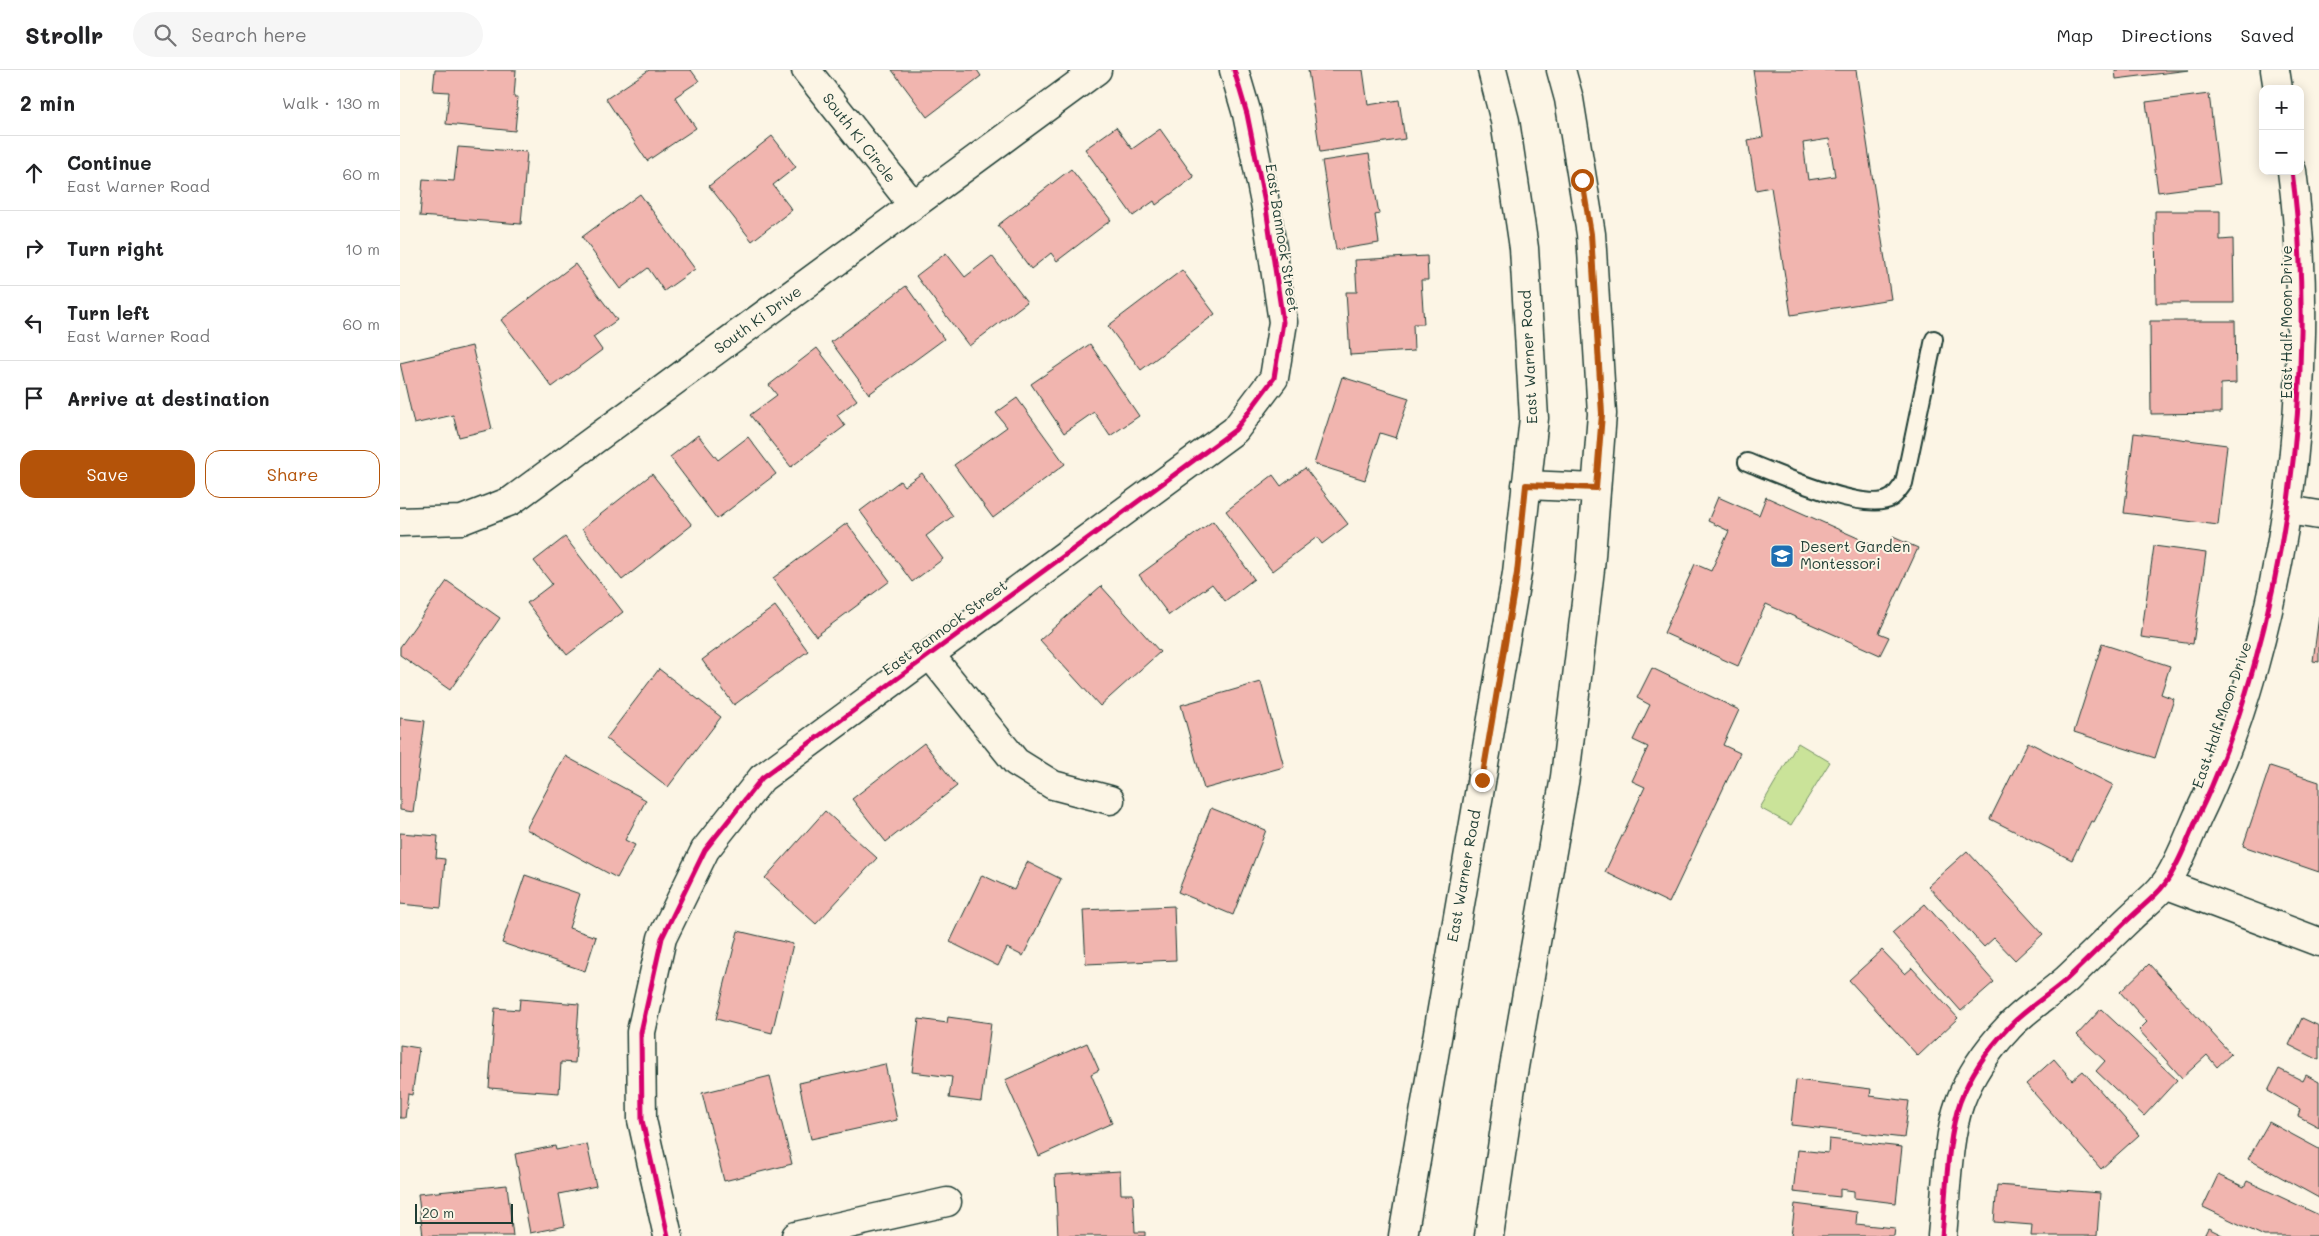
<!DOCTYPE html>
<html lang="en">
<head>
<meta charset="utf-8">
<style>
	:root { --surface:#fff; --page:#f6f6f6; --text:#202124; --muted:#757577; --line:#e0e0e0; --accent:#b45309 }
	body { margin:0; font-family:Mali,sans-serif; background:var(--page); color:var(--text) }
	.controls { position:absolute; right:15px; top:15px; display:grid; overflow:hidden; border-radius:10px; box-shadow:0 2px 12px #0003 }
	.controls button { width:45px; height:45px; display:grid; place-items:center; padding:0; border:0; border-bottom:1px solid var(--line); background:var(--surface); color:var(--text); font:25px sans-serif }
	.scale { position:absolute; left:15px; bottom:12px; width:98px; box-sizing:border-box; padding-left:5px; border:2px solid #1f3d34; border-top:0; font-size:14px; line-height:18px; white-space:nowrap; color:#1f3d34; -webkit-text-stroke:4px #fcf5e5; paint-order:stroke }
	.stop { position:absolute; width:15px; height:15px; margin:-11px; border:4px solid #b45309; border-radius:50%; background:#fff }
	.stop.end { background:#b45309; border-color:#fff; box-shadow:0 1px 5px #0008 }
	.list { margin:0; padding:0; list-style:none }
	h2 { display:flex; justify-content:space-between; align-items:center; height:65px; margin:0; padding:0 20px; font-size:21px }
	h2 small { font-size:16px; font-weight:400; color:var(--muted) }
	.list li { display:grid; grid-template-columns:32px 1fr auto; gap:15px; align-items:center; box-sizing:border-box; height:75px; padding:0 20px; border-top:1px solid var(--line) }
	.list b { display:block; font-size:19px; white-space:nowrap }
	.list p { margin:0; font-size:16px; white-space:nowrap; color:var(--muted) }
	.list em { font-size:16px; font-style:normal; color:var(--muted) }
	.actions { display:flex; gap:10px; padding:15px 20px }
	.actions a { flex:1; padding:11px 0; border:1px solid var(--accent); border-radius:15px; text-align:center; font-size:18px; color:var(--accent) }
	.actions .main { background:var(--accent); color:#fff }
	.icon { flex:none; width:28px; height:28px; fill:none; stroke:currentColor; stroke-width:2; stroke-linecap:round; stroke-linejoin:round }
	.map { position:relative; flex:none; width:1919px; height:1166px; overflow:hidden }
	header { display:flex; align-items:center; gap:30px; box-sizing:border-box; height:70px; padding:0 25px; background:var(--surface); border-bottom:1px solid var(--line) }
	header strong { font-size:24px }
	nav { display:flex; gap:28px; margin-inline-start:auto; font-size:18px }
	.search { width:350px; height:45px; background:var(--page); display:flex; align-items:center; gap:12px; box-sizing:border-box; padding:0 18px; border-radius:28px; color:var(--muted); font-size:19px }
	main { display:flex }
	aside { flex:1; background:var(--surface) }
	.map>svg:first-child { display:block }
	.green { fill:#cae399; stroke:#749066 }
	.building { fill:#f1b5af; stroke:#1f3d34; fill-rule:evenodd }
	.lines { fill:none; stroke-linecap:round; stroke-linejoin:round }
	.lane-casing { stroke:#1f3d34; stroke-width:20 }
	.street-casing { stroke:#1f3d34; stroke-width:31 }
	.secondary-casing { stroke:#1f3d34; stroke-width:31 }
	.lane { stroke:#fcf5e5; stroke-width:16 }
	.street { stroke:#fcf5e5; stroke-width:28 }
	.secondary { stroke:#fcf5e5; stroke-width:28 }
	.cycleway-casing { stroke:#fcf5e5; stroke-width:8 }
	.cycleway { stroke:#d6006c; stroke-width:5 }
	.route { stroke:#b45309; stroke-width:6 }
	.labels { text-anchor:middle; stroke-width:4; stroke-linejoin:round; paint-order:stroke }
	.street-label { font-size:15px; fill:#1f3d34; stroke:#fcf5e5 }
	.poi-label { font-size:15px; fill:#1f3d34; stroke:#fcf5e5; text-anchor:start }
</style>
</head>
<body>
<header>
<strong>Strollr</strong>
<div class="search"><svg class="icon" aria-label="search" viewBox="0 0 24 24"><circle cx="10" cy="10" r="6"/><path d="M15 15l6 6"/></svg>Search here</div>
<nav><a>Map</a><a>Directions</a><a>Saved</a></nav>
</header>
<main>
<aside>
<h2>2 min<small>Walk · 130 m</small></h2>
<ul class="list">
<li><svg class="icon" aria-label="ahead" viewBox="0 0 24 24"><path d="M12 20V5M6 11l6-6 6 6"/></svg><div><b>Continue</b><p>East Warner Road</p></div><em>60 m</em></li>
<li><svg class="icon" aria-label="right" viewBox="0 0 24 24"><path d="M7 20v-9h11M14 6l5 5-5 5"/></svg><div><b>Turn right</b></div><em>10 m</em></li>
<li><svg class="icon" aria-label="left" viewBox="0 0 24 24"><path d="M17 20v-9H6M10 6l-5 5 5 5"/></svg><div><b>Turn left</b><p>East Warner Road</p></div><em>60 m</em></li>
<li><svg class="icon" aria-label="arrive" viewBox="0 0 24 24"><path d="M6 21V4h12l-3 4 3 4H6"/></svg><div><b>Arrive at destination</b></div></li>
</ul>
<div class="actions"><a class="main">Save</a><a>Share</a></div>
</aside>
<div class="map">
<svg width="1919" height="1166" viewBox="0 0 1919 1166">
	<rect width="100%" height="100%" fill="#fcf5e5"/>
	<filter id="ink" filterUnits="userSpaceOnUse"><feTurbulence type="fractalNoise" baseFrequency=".02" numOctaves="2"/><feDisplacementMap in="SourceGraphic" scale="10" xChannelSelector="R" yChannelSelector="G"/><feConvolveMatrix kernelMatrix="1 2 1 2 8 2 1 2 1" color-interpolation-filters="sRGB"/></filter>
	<g filter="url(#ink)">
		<!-- green -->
		<path class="green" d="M1398,673l32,19 -39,63 -31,-17z"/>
		<!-- building -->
		<g class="building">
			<path d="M35,0h81l-2,27h4l-3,34 -69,-7 3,-32 -16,-1z"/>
			<path d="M249,0h42l8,11 -24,16 21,31 -49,33 -41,-62z"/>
			<path d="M492,0h85l4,6 -54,41z"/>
			<path d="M908,0h55l5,35 31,-5 6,39 -85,13z"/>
			<path d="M1353,0h103l35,229 -100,16 -20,-128 -15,3 -8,-50 15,-3zM1429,69l6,37 -27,4 -5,-37z"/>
			<path d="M1715,0h74l-73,9z"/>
			<path d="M1809,24l11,90 -62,8 -12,-90z"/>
			<path d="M716,57l16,22 28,-20 34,48 -38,28 -2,-4 -21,15 -48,-67z"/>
			<path d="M372,66l24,31 -23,18 19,25 -40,31 -43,-55z"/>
			<path d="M58,77l69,5 -6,72 -101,-8 3,-37 31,2z"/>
			<path d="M969,84l10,60 -4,1 4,28 -43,7 -14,-89z"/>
			<path d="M671,99l40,51 -54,41 -6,-8 -20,16 -33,-44z"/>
			<path d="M240,124l55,75 -31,22 -16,-23 -28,21 -38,-52z"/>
			<path d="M1755,141h65v29l13,-1 1,64h-78z"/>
			<path d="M546,183l19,24 27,-21 35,46 -58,44 -53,-70z"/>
			<path d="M1027,186l1,24h-7l3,44h-11l1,27 -64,4 -4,-63h11l-2,-32z"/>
			<path d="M175,194l42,56 -24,17 9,13 -50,37 -51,-67z"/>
			<path d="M782,200l33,44 -74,56 -33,-44z"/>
			<path d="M506,216l38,53 -75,55 -38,-52z"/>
			<path d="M1750,251h85l1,62 -15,1v29l-70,1z"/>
			<path d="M690,274l49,72 -29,20 -16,-24 -30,21 -33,-49z"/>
			<path d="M72,276l20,83 -33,8 -6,-22 -39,9 -14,-61z"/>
			<path d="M417,278l40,52 -20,15 8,11 -54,41 -41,-52 27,-20 -8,-10z"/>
			<path d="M942,307l67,21 -13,40 -16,-5 -15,47 -51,-16z"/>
			<path d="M617,328l48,66 -72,54 -39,-53 53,-38 -11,-14z"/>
			<path d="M1734,363l93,12 -9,80 -94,-12z"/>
			<path d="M298,365l20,25 30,-23 28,37 -59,45 -47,-62z"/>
			<path d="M905,398l43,56 -26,20 -5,-7 -45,34 -46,-60 47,-36 8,11z"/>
			<path d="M522,403l31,43 -27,20 17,23 -31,23 -52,-71 40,-30 4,5z"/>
			<path d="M252,404l40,51 -70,55 -40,-51z"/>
			<path d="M1318,427l41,18 7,-18 121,54 6,-14 25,11 -39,85 10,4 -9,18 -114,-51 -28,62 -74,-33 31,-69 16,7 18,-40 -21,-10z"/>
			<path d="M813,451l41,58 -29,22 -13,-17 -43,31 -30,-40z"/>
			<path d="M447,453l43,58 -74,55 -43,-58z"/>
			<path d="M165,467l58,75 -56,43 -40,-52 25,-19 -18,-23z"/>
			<path d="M1754,476l52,7 -13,91 -52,-7z"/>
			<path d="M47,511l53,37 -50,72 -50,-35v-8z"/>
			<path d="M701,516l59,66 -60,54 -60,-66z"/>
			<path d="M375,536l33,45 -74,54 -32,-45z"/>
			<path d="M1919,546v46l-6,-1z"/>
			<path d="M1702,574l68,22 -9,28 13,5 -19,59 -81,-26z"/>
			<path d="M1252,598l87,42 -16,35 17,8 -71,150 -64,-31 40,-85 -13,-6 16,-34 -15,-7 17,-35 -13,-7z"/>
			<path d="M259,599l62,48 -53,70 -62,-48z"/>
			<path d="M861,612l23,85 -80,22 -23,-84z"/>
			<path d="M0,648l25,3 -12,91 -13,-2z"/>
			<path d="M1628,672l85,43 -19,37 -3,-1 -19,39 -82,-41z"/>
			<path d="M524,673l33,43 -71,56 -34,-43z"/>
			<path d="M165,686l81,44 -21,40 10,5 -18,33 -91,-49z"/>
			<path d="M1870,696l49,16v90l-76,-26z"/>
			<path d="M811,738l55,22 -33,85 -55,-23z"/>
			<path d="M425,741l52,47 -61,66 -51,-46z"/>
			<path d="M0,763l38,3 -2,22 9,1 -4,49 -41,-4z"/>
			<path d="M1567,781l76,83 -28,26 -21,-22 -10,9 -56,-61z"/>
			<path d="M627,792l34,17 -38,77 -16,-8 -9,18 -48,-24 32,-67 32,15z"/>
			<path d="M125,805l55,19 -11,34 27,9 -11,34 -83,-28z"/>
			<path d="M1525,834l69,78 -33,29 -69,-78z"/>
			<path d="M774,836l2,54 -90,4 -3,-54z"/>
			<path d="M338,861l55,13 -21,89 -56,-14z"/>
			<path d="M1482,880l23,24 7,-6 46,50 -40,38 -69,-76z"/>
			<path d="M1749,894l82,90 -14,13 -10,-12 -25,23 -43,-48 8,-8 -27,-30z"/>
			<path d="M120,929l59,5 -4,59 -14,-1 -2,31 -70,-5 6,-80 24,2z"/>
			<path d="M1701,939l76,71 -33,36 -48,-45 9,-10 -28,-26z"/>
			<path d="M548,947l43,6 -10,79 -32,-4 3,-21 -40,-5 7,-53 28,4z"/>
			<path d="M1902,948l17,8v34l-30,-15z"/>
			<path d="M687,973l12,27 -8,4 21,49 -73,33 -34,-76z"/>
			<path d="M0,975l19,3 -7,47 -4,-1 -3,24h-5z"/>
			<path d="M1654,989l18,21 11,-9 56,64 -38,34 -75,-85z"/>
			<path d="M485,994l12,56 -86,19 -12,-56z"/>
			<path d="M1879,999l24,12 3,-6 13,7v45l-21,-11 2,-7 -32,-18z"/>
			<path d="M370,1006l22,88 -68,17 -22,-88z"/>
			<path d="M1396,1010l75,9 -1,7 39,5 -5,37 -113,-13z"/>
			<path d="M1869,1052l50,27v49l-71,-39z"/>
			<path d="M1429,1069l73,8 -6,56 -42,-5v-7l-14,-2v8l-47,-5 5,-42 30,3z"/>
			<path d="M187,1074l9,42 -37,8 6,32 -35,7 -15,-79 40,-8 1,4z"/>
			<path d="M720,1101l1,23h12l2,38h10v4h-87l-3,-61z"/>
			<path d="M1818,1105l26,12 3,-6 72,34v21h-55l-61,-29z"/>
			<path d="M107,1115l6,51h-90l-5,-42z"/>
			<path d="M1597,1115l103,8 -3,43h-66l1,-11 -38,-3z"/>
			<path d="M1395,1134l62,8 -1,12 39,4 -1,8h-103z"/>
			<path d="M1808,1158l16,8h-20z"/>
		</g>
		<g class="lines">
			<!-- lane casing -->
			<g class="lane-casing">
				<path id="lane" d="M1347,392c28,11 119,52 144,36 5,-3 9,-10 13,-15l30,-144"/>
			</g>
			<!-- street casing -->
			<g class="street-casing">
				<g id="street">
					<path d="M406,0l107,135"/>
					<path d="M1875,0l3,19"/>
					<path d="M1888,440l31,5"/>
					<path d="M0,452l62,-2 49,-19 586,-431"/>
					<path d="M530,585l86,107 37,23 57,15"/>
					<path d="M1765,814l154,58"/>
					<path d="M268,1166l-26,-116 -1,-88 21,-94 43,-88 57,-72 473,-348 39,-52 9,-56 -17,-114 -19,-94 -13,-44"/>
					<path d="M396,1166l151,-34"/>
					<path d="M1542,1166c4,-39 5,-99 18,-134 10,-27 28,-53 48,-74 17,-19 40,-32 59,-49 21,-20 42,-41 63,-61 11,-11 25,-21 34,-33 13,-16 25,-49 34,-69 88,-181 121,-446 94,-645"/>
				</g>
			</g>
			<!-- secondary casing -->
			<g class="secondary-casing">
				<g id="secondary">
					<path d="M1126,415l70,3"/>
					<path d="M1003,1166l114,-663 17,-155 -10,-170 -19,-127 -13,-51"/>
					<path d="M1089,1166l24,-163 52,-296 25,-208 12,-155 -11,-180 -22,-135 -8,-29"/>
				</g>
			</g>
			<!-- lane -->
			<use href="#lane" class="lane"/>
			<!-- street -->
			<use href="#street" class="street"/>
			<!-- secondary -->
			<use href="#secondary" class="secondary"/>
			<!-- cycleway casing -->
			<g class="cycleway-casing">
				<g id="cycleway">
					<path d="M268,1166l-26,-116 -1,-88 21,-94 43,-88 57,-72 473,-348 39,-52 9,-56 -17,-114 -19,-94 -13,-44"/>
					<path d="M1542,1166c4,-39 5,-99 18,-134 10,-27 28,-53 48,-74 17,-19 40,-32 59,-49 21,-20 42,-41 63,-61 11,-11 25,-21 34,-33 13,-16 25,-49 34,-69 88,-181 121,-446 94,-645"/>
				</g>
			</g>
			<!-- cycleway -->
			<use href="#cycleway" class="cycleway"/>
		</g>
	</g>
	<g class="lines" filter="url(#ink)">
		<!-- route -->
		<path class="route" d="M1082,710l35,-207 9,-88 70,3 6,-74 -11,-180 -9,-54"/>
	</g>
	<!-- icons -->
	<defs>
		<g id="school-square" transform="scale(1.25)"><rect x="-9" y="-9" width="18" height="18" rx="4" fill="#1f6fb2" stroke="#fcf5e5"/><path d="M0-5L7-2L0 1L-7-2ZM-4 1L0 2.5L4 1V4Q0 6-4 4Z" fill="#fff"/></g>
	</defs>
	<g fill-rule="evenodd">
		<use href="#school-square" x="1382" y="486"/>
	</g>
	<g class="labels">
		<!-- street labels -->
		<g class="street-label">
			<text transform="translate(459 68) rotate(52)" y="5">South Ki Circle</text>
			<text transform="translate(882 168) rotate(81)" y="5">East Bannock Street</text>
			<text transform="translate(358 250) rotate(-36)" y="5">South Ki Drive</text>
			<text transform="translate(1887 252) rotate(-90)" y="5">East Half Moon Drive</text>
			<text transform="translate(1129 287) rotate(-93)" y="5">East Warner Road</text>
			<text transform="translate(545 558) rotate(-36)" y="5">East Bannock Street</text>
			<text transform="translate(1822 645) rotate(-71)" y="5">East Half Moon Drive</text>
			<text transform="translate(1064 806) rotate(-80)" y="5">East Warner Road</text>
		</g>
		<!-- poi labels -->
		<g class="poi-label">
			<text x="1400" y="482">Desert Garden<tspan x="1400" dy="17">Montessori</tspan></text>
		</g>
	</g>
</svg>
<div class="controls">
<button>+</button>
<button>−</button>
</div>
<div class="scale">20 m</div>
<div class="stop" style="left:1182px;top:110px"></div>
<div class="stop end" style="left:1082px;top:710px"></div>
</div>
</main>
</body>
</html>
